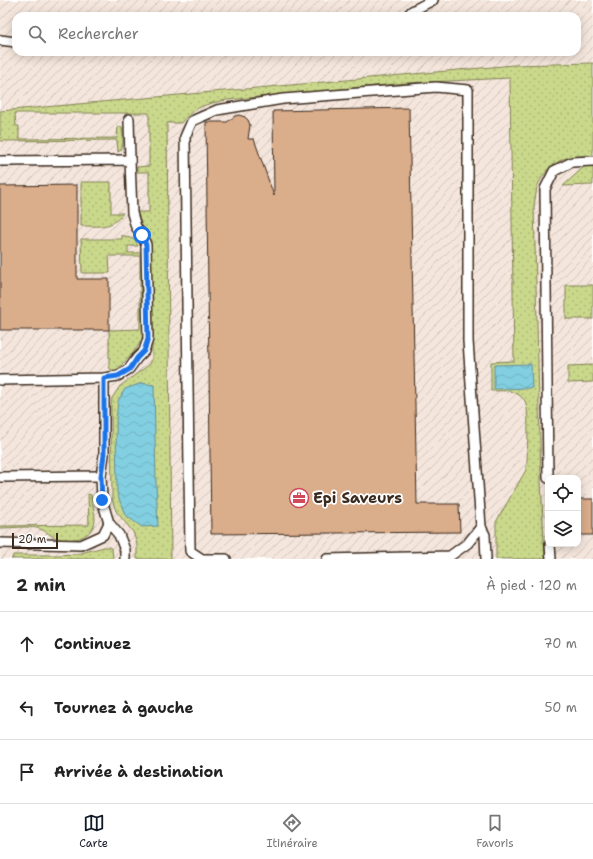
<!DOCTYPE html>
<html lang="fr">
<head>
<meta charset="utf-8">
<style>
	:root { --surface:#fff; --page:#f6f6f6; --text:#222; --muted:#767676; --line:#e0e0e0; --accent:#111827 }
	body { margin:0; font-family:"Shantell Sans",sans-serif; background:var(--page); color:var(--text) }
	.controls { position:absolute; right:12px; bottom:12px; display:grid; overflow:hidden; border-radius:8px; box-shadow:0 2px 10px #0003 }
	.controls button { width:36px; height:36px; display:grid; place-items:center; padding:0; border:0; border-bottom:1px solid var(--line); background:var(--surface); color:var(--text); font:20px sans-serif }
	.scale { position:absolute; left:12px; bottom:10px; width:46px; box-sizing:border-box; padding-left:4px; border:2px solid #3b2a1e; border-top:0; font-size:11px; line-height:14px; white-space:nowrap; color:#3b2a1e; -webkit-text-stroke:3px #fff; paint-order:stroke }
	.stop { position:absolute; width:12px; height:12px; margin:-9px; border:3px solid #1a73e8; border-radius:50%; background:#fff }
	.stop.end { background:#1a73e8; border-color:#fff; box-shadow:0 1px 4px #0008 }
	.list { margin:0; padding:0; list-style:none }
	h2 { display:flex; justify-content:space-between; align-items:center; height:52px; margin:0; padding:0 16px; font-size:17px }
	h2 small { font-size:13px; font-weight:400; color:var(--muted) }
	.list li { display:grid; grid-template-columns:26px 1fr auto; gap:12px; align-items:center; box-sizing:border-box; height:64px; padding:0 16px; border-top:1px solid var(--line) }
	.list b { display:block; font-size:15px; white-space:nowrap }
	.list em { font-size:13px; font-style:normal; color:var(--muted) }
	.icon { flex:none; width:22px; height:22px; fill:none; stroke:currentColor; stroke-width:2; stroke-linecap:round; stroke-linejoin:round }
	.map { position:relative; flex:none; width:593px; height:559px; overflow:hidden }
	.search { position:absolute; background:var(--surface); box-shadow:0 2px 10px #0003; left:12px; right:12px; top:12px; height:44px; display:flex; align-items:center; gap:10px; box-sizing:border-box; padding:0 14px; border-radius:12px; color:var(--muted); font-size:15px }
	.sheet { height:244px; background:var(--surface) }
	nav { display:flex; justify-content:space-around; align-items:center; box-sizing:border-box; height:56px; border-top:1px solid var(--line); background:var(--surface); font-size:11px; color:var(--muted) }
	nav a { display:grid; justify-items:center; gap:2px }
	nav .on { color:var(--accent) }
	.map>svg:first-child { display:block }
	.industrial { fill:url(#industrial-furrows); fill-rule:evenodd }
	.grass { fill:url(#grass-dots); stroke:#828154 }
	.water { fill:url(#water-waves); stroke:#668d93 }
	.building { fill:#daad8b; stroke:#3b2a1e }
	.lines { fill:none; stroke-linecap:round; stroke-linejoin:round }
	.lane-casing { stroke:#3b2a1e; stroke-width:12 }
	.lane { stroke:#fff; stroke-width:9 }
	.route { stroke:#1a73e8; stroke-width:5 }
	.labels { text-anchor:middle; stroke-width:3.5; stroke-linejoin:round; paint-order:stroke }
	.poi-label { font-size:15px; font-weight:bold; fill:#3b2a1e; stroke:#fff; text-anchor:start }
</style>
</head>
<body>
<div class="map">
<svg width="593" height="559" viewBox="0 0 593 559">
	<defs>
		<pattern id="industrial-furrows" width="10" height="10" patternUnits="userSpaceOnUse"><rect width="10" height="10" fill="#f4e6dc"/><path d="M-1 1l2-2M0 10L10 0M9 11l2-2" fill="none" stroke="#d2c5bc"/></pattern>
		<pattern id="grass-dots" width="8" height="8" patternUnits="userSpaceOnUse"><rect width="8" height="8" fill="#cad88b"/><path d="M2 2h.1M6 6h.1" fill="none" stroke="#aeba78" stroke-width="1.8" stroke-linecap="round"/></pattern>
		<pattern id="water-waves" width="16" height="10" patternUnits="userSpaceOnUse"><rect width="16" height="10" fill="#82cfe1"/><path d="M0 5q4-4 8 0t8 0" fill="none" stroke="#71b2c1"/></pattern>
	</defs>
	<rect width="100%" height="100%" fill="#fff"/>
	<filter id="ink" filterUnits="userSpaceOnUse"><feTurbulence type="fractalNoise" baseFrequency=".025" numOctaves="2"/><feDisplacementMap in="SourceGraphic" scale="8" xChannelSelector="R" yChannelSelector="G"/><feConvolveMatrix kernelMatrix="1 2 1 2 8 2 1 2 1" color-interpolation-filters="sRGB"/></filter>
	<g filter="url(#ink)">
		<!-- industrial -->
		<path class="industrial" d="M0,0h593v559h-593zM16,16h561v36h-561zM548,478h30v66h-30z"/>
		<!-- grass -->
		<g class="grass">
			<path d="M593,63v93h-14l-16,3 -12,7 -9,11 -5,10 -3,19 7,275 4,78h-49v-37l30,-52 1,-6c0,-13 3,-53 -2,-63 -2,-3 -8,-8 -12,-9 -6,-2 -15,-1 -22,-1v-29l23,-1 -4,-283 -103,5 -180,17c-21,4 -32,6 -46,23h-14l4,436h-34v-15l-4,-12 -17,-21 -4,-12 -1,-93 1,-8 8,-12 30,-22 2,-5 -1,-119c-4,-11 -13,-15 -14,-28h12v-40h-12v-5l12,-1v-53h-134l1,13h3v13l98,-1 1,-12 4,2c1,7 2,16 -1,22l-3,2 -1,-12 -117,1v-30l514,-46z"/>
			<path d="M586,165h7v20l-30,1z"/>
			<path d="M81,182h30v31h12c-10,16 -25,13 -42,13z"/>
			<path d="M122,235l13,5 3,6h-10v7h12l2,1 2,76c-2,16 -14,26 -25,38l-3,2h-5l-2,-3v-37l31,-1v-73h-31l1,17h-28l-1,-34h41z"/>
			<rect x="566" y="285" width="27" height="34"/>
			<path d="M593,365v17l-25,1v-17z"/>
			<path d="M88,494l3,1c1,7 4,19 4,24 -1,18 -21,23 -36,20 -8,-2 -13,-9 -22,-11 -12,-2 -25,0 -37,0v-2l89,-1z"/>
			<path d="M104,547h5l3,2 1,10h-102h1l1,-4h45l19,-1z"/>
		</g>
		<!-- water -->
		<g class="water">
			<path d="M531,364l1,24 -38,1v-24z"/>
			<path d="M142,383l12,2 2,98 2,43 -16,1 -17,-12 -8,-22 -1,-72 2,-20 7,-12z"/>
		</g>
		<!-- building -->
		<g class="building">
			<path d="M409,108l8,396h42l1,28 -249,2 -5,-412h21l8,-6 4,-1 6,2 3,3 2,5 -2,14h6l20,57 -1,-85z"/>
			<path d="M77,185v94h32v51h-109v-144z"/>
			<rect x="578" y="499" width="15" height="36"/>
		</g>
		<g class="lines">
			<!-- lane casing -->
			<g class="lane-casing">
				<g id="lane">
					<path d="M407,16l5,-5 21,-11"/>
					<path d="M0,40l16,2"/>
					<path d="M129,119l1,41"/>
					<path d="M0,161l130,-1 2,53 4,14 6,8 4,10 2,94 -4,12 -7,7 -8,11 -11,7 -14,2 -104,2"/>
					<path d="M104,378v77l-3,21 1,24 7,23 10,12 6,15v9"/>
					<path d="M0,477l101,-1"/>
					<path d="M548,478l-3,-289 9,-18 18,-9 21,-1"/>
					<path d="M481,527l4,8 1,24"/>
					<path d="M0,543l81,2 22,-10 6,-12"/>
					<path d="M550,544l1,15"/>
					<path d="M226,559h-24l-12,-8 -5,-414 7,-16 25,-11 66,-11 153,-12 32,3v251l13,186 -13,16 -18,13 -123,3"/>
				</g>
			</g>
			<!-- lane -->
			<use href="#lane" class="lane"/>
		</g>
	</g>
	<g class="lines" filter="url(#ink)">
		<!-- route -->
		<path class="route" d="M102,500l-1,-24 3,-21v-77l14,-2 12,-7 7,-11 7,-7 4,-12 -2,-94 -4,-10"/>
	</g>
	<!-- icons -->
	<defs>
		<g id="office-ring" transform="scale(1)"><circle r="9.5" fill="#fff" stroke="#d1495b" stroke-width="1.5"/><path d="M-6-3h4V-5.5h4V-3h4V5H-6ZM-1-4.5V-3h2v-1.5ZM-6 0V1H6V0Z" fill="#d1495b"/></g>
	</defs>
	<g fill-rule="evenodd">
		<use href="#office-ring" x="299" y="498"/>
	</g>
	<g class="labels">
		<!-- poi labels -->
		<g class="poi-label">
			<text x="313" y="503">Epi Saveurs</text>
		</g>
	</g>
</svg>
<div class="controls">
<button><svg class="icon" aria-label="locate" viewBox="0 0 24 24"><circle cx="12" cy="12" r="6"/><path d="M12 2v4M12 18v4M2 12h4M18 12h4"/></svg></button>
<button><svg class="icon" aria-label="layers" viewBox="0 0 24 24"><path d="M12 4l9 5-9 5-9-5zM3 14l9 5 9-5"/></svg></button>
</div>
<div class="scale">20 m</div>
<div class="stop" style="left:142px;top:235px"></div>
<div class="stop end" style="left:102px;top:500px"></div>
<div class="search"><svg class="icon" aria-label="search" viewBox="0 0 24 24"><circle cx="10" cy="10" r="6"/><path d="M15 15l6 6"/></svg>Rechercher</div>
</div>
<section class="sheet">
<h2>2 min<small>À pied · 120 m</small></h2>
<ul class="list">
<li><svg class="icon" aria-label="ahead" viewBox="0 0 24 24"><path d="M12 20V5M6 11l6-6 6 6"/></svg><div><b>Continuez</b></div><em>70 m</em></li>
<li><svg class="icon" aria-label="left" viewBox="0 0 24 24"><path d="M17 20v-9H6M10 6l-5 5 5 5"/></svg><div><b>Tournez à gauche</b></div><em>50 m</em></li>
<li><svg class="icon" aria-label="arrive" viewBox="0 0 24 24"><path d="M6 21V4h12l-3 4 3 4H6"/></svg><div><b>Arrivée à destination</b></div></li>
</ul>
</section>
<nav>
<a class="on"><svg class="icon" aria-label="map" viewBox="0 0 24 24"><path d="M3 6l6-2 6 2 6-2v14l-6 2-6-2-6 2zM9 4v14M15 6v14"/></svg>Carte</a>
<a><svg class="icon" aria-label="directions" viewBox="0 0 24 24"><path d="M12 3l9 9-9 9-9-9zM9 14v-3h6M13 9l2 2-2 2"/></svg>Itinéraire</a>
<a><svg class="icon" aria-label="saved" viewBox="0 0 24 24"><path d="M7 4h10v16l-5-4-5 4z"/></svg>Favoris</a>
</nav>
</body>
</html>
